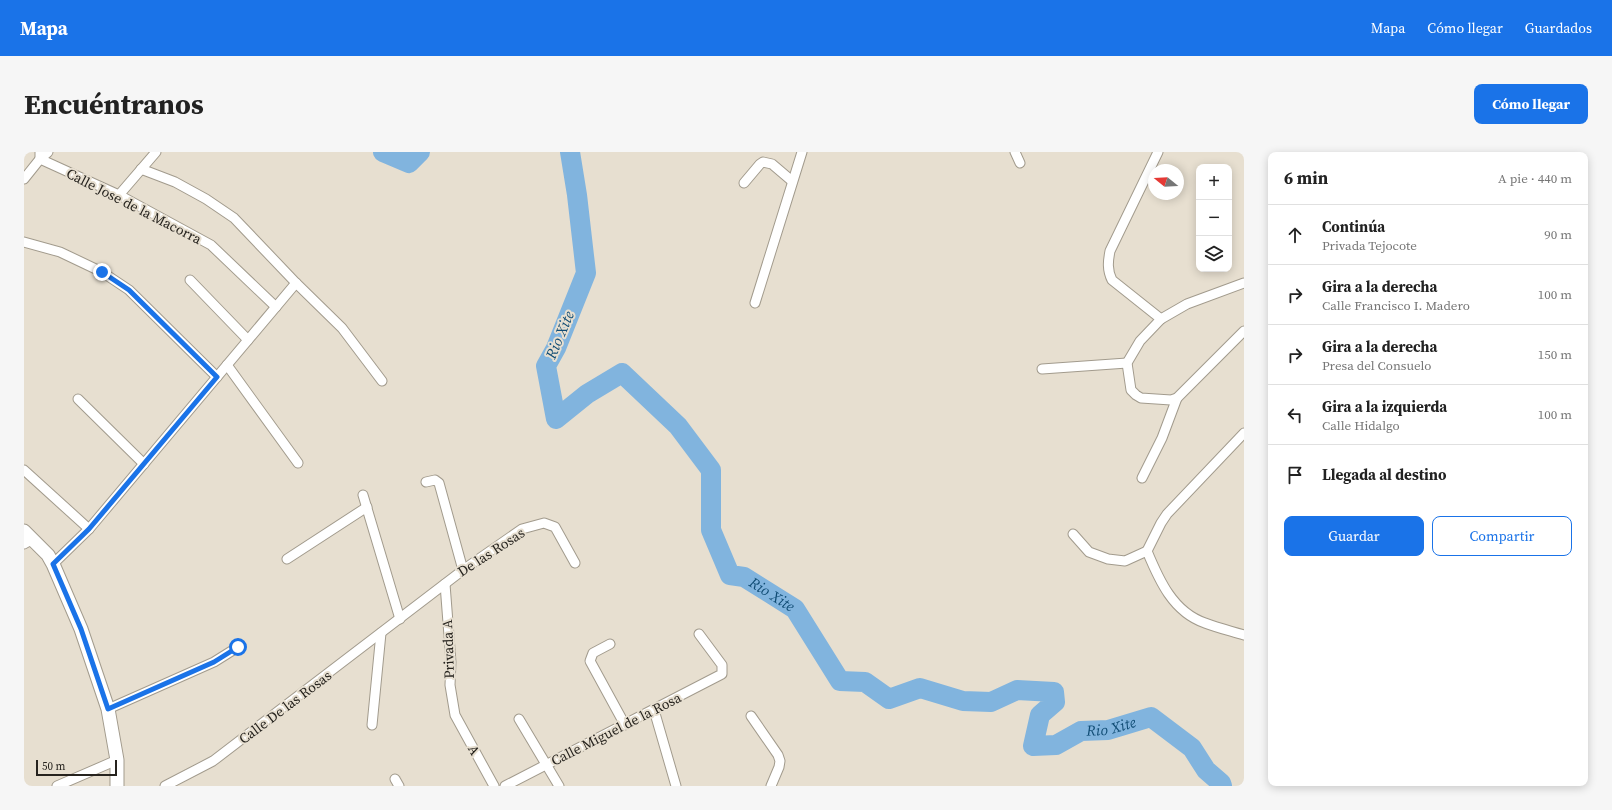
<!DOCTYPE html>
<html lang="es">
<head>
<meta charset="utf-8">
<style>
	:root { --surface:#fff; --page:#f6f6f6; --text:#222; --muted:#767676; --line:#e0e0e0; --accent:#1a73e8 }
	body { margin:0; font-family:"Source Serif 4",serif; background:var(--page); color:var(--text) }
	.controls { position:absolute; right:12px; top:12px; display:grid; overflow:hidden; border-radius:8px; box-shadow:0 2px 10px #0003 }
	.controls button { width:36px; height:36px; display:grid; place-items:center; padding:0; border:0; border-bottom:1px solid var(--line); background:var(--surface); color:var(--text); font:20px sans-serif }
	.compass { position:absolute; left:1124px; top:12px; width:36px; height:36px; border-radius:50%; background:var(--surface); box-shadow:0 2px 10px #0003; rotate:288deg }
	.scale { position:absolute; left:12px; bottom:10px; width:81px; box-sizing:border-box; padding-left:4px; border:2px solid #26231e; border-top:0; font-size:11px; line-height:14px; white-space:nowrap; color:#26231e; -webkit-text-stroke:3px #e7dfd0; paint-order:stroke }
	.stop { position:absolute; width:12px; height:12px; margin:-9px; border:3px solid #1a73e8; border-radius:50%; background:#fff }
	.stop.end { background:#1a73e8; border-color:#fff; box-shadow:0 1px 4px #0008 }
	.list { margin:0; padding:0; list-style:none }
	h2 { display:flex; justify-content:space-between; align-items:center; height:52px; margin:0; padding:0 16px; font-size:17px }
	h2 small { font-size:13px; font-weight:400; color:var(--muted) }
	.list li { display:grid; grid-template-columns:26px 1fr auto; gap:12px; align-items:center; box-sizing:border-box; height:60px; padding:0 16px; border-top:1px solid var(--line) }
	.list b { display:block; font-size:15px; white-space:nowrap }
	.list p { margin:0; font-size:13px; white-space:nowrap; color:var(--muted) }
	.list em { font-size:13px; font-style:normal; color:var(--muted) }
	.actions { display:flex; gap:8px; padding:12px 16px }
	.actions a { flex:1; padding:9px 0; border:1px solid var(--accent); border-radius:8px; text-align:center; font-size:14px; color:var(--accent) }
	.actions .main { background:var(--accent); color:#fff }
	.icon { flex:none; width:22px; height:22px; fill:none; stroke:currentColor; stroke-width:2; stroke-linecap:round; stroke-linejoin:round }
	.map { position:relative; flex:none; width:1220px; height:634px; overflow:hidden; border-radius:8px }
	header { display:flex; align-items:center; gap:24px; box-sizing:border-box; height:56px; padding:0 20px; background:var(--accent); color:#fff }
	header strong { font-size:19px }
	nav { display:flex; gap:22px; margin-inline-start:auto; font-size:14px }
	.intro { display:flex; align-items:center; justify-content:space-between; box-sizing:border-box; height:96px; padding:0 24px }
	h1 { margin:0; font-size:28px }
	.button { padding:10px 18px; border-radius:8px; background:var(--accent); color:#fff; font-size:14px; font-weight:700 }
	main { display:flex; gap:24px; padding:0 24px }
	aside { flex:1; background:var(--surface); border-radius:8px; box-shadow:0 2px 10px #0003 }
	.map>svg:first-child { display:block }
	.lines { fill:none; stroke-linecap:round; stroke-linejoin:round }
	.river { stroke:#81b4de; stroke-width:20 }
	.street-casing { stroke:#a29b8d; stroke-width:11 }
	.secondary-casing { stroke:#a29b8d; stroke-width:15 }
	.street { stroke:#fff; stroke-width:9 }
	.secondary { stroke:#fff; stroke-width:13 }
	.route { stroke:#1a73e8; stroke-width:5 }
	.labels { text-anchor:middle; stroke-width:4; stroke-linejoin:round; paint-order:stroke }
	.street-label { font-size:14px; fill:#26231e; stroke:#e7dfd0 }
	.water-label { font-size:15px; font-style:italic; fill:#0f4b73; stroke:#e7dfd0 }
</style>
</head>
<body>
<header>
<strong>Mapa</strong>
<nav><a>Mapa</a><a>Cómo llegar</a><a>Guardados</a></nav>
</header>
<div class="intro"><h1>Encuéntranos</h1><a class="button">Cómo llegar</a></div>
<main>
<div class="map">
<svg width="1220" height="634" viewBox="0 0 1220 634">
	<rect width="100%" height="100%" fill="#e7dfd0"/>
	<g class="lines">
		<!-- river -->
		<g class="river">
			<path d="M359,0l26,11 11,-11"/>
			<path id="s1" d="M546,0l7,43 9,78 -30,75 -10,18 10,53 31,-25 35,-21 56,53 33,44v60l19,45 14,2 51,32 45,72 25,1 24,17 31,-11 43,13 28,1 26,-12 37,2 1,10 -15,13 -7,31 23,-1 25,-14 27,-1 43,-13 41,31 14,22 15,13 1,3"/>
		</g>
		<!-- street casing -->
		<g class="street-casing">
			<g id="street">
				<path d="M16,0v7l79,36 92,50 65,62"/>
				<path d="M991,0l5,11"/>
				<path d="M1134,0l-48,99c-2,10 -3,19 2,29l49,39"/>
				<path d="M117,17l34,13 31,17 28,19 62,65 46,45 40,53"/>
				<path d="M0,27l16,-20 8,-7"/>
				<path d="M720,31l16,-19 3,-2 9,2 20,17"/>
				<path d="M95,43l37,-43"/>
				<path d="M0,90l36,10 42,20 27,18 88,87"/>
				<path d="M166,128l58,60"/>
				<path d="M1220,131l-57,21 -26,15 -21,22 -13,22 4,27 5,5 5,3 30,2 6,-2 67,-67"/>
				<path d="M731,151l47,-151"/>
				<path d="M203,213l71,98"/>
				<path d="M1018,217l85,-6"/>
				<path d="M54,247l66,65"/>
				<path d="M0,318l65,59"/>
				<path d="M1118,326l20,-40 15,-40"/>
				<path d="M402,330l9,-2 4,3 24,87"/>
				<path d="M339,343l37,124"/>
				<path d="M1049,382l16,18 19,7 17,2 22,-10c12,29 26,61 58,72 13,5 26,8 39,12"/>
				<path d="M0,392l9,-5"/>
				<path d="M1123,399l14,-28 6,-9 77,-81"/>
				<path d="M263,407l80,-52"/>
				<path d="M29,412l36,-35 207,-246"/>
				<path d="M421,432l6,78 -1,23 5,30 39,71"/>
				<path d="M586,492l-17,9 -3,8 35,64"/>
				<path d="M84,557l106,-47 24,-15"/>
				<path d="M630,558l22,76"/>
				<path d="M727,564l27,39 2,6 -1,6 -8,19"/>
				<path d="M495,567l40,67"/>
				<path d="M348,573l9,-92"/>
				<path d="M371,627l4,7"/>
				<path d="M33,634l60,-26"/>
				<path d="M141,634l48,-25 250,-191 59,-41 22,-6 11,4 20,36"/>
				<path d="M481,634l217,-112v-9l-23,-31"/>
			</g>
		</g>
		<!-- secondary casing -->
		<g class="secondary-casing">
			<path id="secondary" d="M0,379l24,24 5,9 28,65 27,80 9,51v26"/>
		</g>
		<!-- street -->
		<use href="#street" class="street"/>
		<!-- secondary -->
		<use href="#secondary" class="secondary"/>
	</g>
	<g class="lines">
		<!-- route -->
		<path class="route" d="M78,120l27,18 88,87 -128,152 -36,35 28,65 27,80 106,-47 24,-15"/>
	</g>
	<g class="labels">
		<!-- street labels -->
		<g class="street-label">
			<text transform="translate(110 54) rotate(27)" y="5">Calle Jose de la Macorra</text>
			<text transform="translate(467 400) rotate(-33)" y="5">De las Rosas</text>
			<text transform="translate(424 497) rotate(-92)" y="5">Privada A</text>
			<text transform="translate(261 555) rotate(-37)" y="5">Calle De las Rosas</text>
			<text transform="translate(592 577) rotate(-27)" y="5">Calle Miguel de la Rosa</text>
			<text transform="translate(450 598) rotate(61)" y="5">A</text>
		</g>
		<!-- water labels -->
		<g class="water-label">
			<text transform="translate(536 183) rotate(-67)" y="5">Rio Xite</text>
			<text dy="5" stroke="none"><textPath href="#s1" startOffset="646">Rio Xite</textPath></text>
			<text dy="5" stroke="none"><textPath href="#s1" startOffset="1128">Rio Xite</textPath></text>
		</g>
	</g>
</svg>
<div class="controls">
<button>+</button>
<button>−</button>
<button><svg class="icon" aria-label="layers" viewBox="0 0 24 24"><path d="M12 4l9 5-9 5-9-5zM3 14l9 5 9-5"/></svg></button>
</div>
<svg class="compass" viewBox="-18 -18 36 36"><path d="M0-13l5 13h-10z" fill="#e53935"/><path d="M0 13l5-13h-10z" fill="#767676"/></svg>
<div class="scale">50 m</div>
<div class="stop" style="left:214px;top:495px"></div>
<div class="stop end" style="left:78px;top:120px"></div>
</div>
<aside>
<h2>6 min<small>A pie · 440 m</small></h2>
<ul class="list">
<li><svg class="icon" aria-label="ahead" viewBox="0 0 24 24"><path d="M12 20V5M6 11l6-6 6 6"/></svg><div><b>Continúa</b><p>Privada Tejocote</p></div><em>90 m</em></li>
<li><svg class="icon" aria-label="right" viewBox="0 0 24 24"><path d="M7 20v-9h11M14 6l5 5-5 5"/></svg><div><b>Gira a la derecha</b><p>Calle Francisco I. Madero</p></div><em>100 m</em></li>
<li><svg class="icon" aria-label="right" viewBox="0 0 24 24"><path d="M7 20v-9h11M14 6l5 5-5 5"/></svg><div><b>Gira a la derecha</b><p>Presa del Consuelo</p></div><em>150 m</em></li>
<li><svg class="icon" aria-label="left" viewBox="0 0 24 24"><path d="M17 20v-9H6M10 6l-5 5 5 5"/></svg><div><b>Gira a la izquierda</b><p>Calle Hidalgo</p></div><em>100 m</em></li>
<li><svg class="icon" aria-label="arrive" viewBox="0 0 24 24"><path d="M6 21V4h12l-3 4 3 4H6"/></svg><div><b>Llegada al destino</b></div></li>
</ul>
<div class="actions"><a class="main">Guardar</a><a>Compartir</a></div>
</aside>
</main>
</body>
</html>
